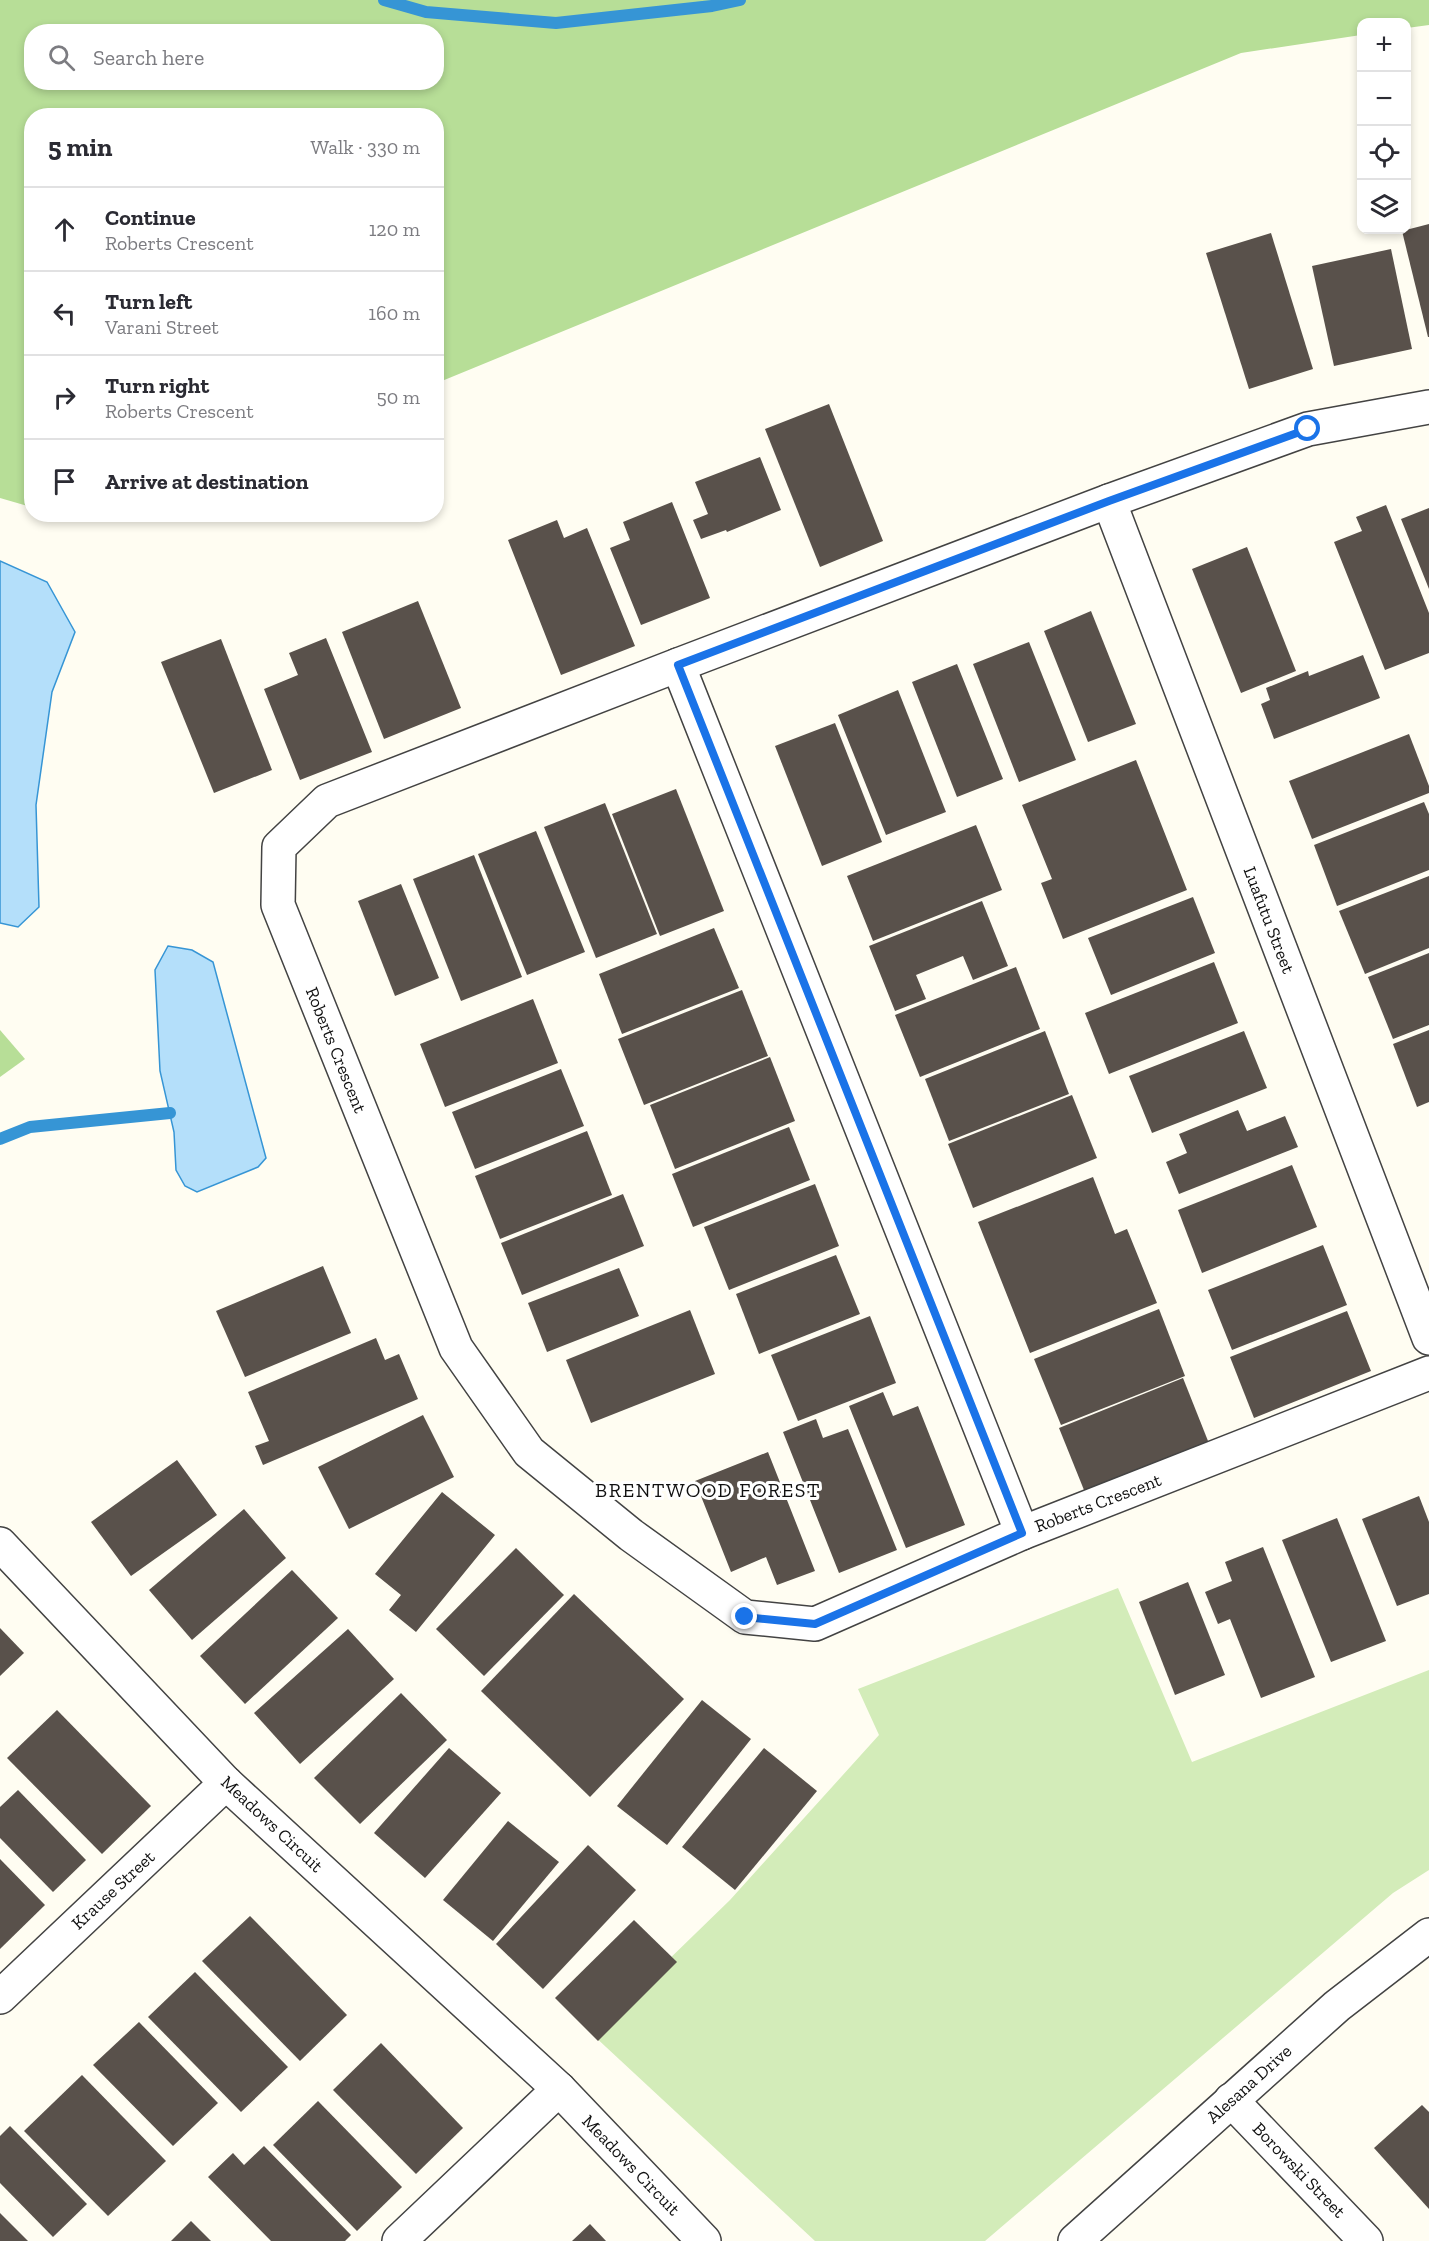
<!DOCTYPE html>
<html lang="en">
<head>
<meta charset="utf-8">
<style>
	:root { --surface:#fff; --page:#f7f7f7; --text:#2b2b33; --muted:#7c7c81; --line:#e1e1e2 }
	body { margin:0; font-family:"Zilla Slab",serif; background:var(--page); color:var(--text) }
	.controls { position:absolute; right:18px; top:18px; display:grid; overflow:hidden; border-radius:12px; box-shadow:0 3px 9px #0003 }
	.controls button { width:54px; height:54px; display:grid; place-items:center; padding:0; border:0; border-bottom:2px solid var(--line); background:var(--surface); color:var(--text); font:30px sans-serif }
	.stop { position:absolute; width:18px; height:18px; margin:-14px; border:4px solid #1a73e8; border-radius:50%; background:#fff }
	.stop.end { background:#1a73e8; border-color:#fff; box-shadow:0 2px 6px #0008 }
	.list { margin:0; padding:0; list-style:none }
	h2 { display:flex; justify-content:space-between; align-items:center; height:78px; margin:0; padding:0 24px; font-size:26px }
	h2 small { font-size:20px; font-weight:400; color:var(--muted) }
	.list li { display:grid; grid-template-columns:39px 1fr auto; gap:18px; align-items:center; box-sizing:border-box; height:84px; padding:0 24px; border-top:2px solid var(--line) }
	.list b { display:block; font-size:22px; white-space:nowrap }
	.list p { margin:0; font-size:20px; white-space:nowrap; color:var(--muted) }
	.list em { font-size:20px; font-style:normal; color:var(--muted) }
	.icon { flex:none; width:33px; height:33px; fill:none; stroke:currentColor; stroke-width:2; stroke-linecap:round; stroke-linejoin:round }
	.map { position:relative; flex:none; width:1429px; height:2241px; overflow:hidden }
	.search { position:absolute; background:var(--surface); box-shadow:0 3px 9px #0003; left:24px; top:24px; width:420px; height:66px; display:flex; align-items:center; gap:15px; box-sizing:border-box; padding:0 21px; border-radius:24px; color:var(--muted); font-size:22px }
	.panel { position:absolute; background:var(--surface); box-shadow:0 3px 9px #0003; left:24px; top:108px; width:420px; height:414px; border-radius:24px }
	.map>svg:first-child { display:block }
	.green { fill:#d3ecb9 }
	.forest { fill:#b7de97; fill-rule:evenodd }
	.water { fill:#b4dffa; stroke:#3695d5; stroke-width:1.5 }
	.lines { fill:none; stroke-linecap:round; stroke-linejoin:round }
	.stream { stroke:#3695d5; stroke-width:12 }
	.building { fill:#59514b }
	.minor-casing { stroke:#434343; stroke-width:36 }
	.minor { stroke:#fff; stroke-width:33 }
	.route { stroke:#1a73e8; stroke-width:8 }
	.labels { text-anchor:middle; stroke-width:6; stroke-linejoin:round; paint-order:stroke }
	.street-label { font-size:18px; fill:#101010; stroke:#fff }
	.neighbourhood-label { font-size:20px; letter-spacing:1.5px; fill:#101010; stroke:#fff }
</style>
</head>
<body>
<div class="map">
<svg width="1429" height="2241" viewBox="0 0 1429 2241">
	<rect width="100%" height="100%" fill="#fffdf2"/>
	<!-- green -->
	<path class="green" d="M1118,1588l74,174 237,-92v200l-36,23 -408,348h-170l-223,-207 138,-134 149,-165 -21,-46z"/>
	<!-- forest -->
	<g class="forest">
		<path d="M0,0h1429v25l-22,3 -1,-6h-44l-1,13 -120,18 -804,330 -1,-267h-404l-1,391 -31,-9zM32,32h404v50h-404z"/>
		<path d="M0,1030l25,29 -25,18z"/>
	</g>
	<!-- water -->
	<g class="water">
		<path d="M0,561l47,21 28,50 -23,60 -16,113 3,102 -21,20 -18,-4z"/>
		<path d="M168,946l24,4 21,12 53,196 -8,9 -61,25 -12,-6 -9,-16 -2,-38 -14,-61 -5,-101z"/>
	</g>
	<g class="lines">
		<!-- stream -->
		<g class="stream">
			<path d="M384,0l42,12 130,11 156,-17 28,-6"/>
			<path d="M0,1139l30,-12 140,-14"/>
		</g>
	</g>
	<!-- building -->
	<g class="building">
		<path d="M1429,224v113h-1l-26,-106z"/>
		<path d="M1271,233l42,136 -64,20 -43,-136z"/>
		<path d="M1391,249l21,100 -78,17 -22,-100z"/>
		<path d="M829,404l54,137 -63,26 -55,-138z"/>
		<path d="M760,457l21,53 -54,22 -1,-2 -25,9 -8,-19 15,-6 -13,-32z"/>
		<path d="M672,502l38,96 -69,27 -31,-77 20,-8 -7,-18z"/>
		<path d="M1386,505l43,108v40l-44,17 -51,-128 28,-11 -6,-14z"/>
		<path d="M1429,508v81l-28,-70z"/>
		<path d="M557,520l7,18 23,-10 48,118 -74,29 -53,-135z"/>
		<path d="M1247,547l49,124 -55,22 -49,-124z"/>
		<path d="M418,601l43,107 -77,31 -42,-107z"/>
		<path d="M1091,611l45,113 -48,18 -44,-111z"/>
		<path d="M326,638l46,114 -72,28 -36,-91 34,-14 -9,-22z"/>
		<path d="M221,639l51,131 -58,23 -53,-131z"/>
		<path d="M1029,642l47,118 -57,22 -46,-118z"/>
		<path d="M1363,655l17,43 -106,41 -13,-35 9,-4 -4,-12 42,-17 1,5z"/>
		<path d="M957,664l46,115 -46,18 -45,-115z"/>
		<path d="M898,690l48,122 -60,23 -48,-120z"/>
		<path d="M835,723l47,119 -60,24 -47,-120z"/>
		<path d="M1409,734l20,52v7l-117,46 -23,-58z"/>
		<path d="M1136,760l51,130 -124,49 -22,-56 11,-4 -30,-74z"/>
		<path d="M676,789l48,122 -64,25 -48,-122z"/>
		<path d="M1424,802l5,12v56l-92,36 -23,-61z"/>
		<path d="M605,803l52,131 -61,24 -52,-131z"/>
		<path d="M976,825l26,65 -129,51 -26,-65z"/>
		<path d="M536,831l49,121 -58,23 -49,-121z"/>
		<path d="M474,855l48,122 -61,24 -48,-122z"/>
		<path d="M1429,876v72l-64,26 -26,-63z"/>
		<path d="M401,884l38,94 -44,18 -37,-95z"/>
		<path d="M1193,897l22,56 -104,42 -23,-57z"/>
		<path d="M982,901l26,65 -35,14 -10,-24 -47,19 10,24 -31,12 -26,-65z"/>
		<path d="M714,928l25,60 -117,46 -23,-60z"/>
		<path d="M1429,953v72l-36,14 -25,-62z"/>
		<path d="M1214,962l24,61 -129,51 -24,-61z"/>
		<path d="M1016,967l24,62 -120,48 -25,-62z"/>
		<path d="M742,990l26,66 -124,49 -26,-66z"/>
		<path d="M533,999l25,64 -113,44 -25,-63z"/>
		<path d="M1429,1030v72l-12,5 -24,-63z"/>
		<path d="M1045,1031l24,63 -120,47 -24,-62z"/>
		<path d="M1244,1031l23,57 -115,45 -23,-57z"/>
		<path d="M770,1057l25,64 -120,48 -25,-64z"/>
		<path d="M561,1069l23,57 -109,43 -23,-57z"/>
		<path d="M1072,1095l25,63 -124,50 -25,-64z"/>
		<path d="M1238,1110l9,21 38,-15 13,31 -119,47 -13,-32 21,-9 -8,-19z"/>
		<path d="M789,1127l21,53 -117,47 -21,-53z"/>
		<path d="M587,1131l25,64 -112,44 -25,-63z"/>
		<path d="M1292,1165l25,62 -115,46 -24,-63z"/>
		<path d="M1093,1177l22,57 12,-5 30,74 -127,50 -52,-131z"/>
		<path d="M815,1184l24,62 -110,44 -25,-63z"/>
		<path d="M623,1194l21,52 -122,49 -21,-52z"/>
		<path d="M1323,1245l24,60 -115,45 -24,-60z"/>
		<path d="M836,1255l24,59 -101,40 -23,-60z"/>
		<path d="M323,1266l28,67 -106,44 -29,-66z"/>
		<path d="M619,1268l20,48 -92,36 -19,-49z"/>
		<path d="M1159,1309l26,67 -124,49 -27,-66z"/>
		<path d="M690,1310l25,64 -124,49 -25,-63z"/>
		<path d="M1347,1311l24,60 -117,47 -24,-61z"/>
		<path d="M870,1316l26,67 -98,38 -27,-66z"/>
		<path d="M376,1338l9,22 14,-6 19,45 -155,66 -8,-19 14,-5 -21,-49z"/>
		<path d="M1183,1378l27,68 -124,49 -27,-67z"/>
		<path d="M883,1392l10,24 25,-10 47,119 -59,23 -57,-142z"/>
		<path d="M423,1415l31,62 -105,52 -31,-62z"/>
		<path d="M816,1419l7,19 25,-9 49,121 -58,23 -56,-141z"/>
		<path d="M768,1452l47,119 -38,14 -11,-28 -35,15 -36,-91z"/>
		<path d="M177,1460l40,55 -86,61 -40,-54z"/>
		<path d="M442,1492l53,43 -79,97 -27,-22 12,-15 -26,-21z"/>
		<path d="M1419,1496l10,26v72l-32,12 -35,-87z"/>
		<path d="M244,1509l42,49 -94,82 -43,-50z"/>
		<path d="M1337,1518l49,123 -55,21 -49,-122z"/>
		<path d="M1263,1547l52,130 -54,21 -31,-79 -12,5 -13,-32 27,-11 -7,-19z"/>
		<path d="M516,1548l48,47 -80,81 -48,-47z"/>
		<path d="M292,1570l46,48 -93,86 -45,-48z"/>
		<path d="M1188,1582l37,93 -50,20 -36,-93z"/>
		<path d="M574,1594l110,105 -94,98 -109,-106z"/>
		<path d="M0,1628l24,25 -24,23z"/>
		<path d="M348,1629l46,50 -94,85 -46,-51z"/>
		<path d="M401,1693l46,47 -87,84 -46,-46z"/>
		<path d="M702,1700l49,39 -84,106 -50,-39z"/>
		<path d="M57,1710l94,96 -49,48 -95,-96z"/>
		<path d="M449,1748l52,45 -76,85 -51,-45z"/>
		<path d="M764,1748l53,43 -82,99 -53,-43z"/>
		<path d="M18,1790l68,70 -33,32 -53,-54v-31z"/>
		<path d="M508,1821l51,41 -66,79 -50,-41z"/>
		<path d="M588,1845l48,45 -93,99 -47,-45z"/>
		<path d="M0,1859l45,46 -45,44z"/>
		<path d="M250,1916l97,99 -47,46 -98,-100z"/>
		<path d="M634,1920l43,42 -79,79 -43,-43z"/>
		<path d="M195,1972l93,95 -47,45 -93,-95z"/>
		<path d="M139,2022l79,81 -45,43 -80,-81z"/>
		<path d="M381,2043l82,85 -47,46 -83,-84z"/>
		<path d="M82,2075l84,86 -58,55 -84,-85z"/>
		<path d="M318,2101l84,86 -45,44 -84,-86z"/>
		<path d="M1422,2105l7,7v97l-55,-61z"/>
		<path d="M10,2126l77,78 -34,33 -53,-54v-47z"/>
		<path d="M264,2146l87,89 -6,6h-74l-63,-64 25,-24 11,12z"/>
		<path d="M0,2213l28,28h-28z"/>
		<path d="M191,2221l20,20h-40z"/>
		<path d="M590,2224l16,17h-34z"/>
	</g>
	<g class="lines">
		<!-- minor casing -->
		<g class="minor-casing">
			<g id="minor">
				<path d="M1429,407l-121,22 -199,72 -431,164 -351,136 -48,46 -1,58 178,443 73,104 102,83 114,82 70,7 207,-91 407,-160"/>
				<path d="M1109,501l320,837"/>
				<path d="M678,665l344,868"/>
				<path d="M0,1544l226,239 333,306 145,152"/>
				<path d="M0,1997l226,-214"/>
				<path d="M1231,2100l135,141"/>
				<path d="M399,2241l160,-152"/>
				<path d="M1075,2241l262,-235 92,-71"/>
			</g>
		</g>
		<!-- minor -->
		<use href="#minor" class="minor"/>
	</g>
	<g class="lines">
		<!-- route -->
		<path class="route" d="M745,1617l70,7 207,-91 -344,-868 431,-164 199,-72"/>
	</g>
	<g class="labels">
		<!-- street labels -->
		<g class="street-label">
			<text transform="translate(1269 920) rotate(69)" y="6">Luafutu Street</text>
			<text transform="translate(336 1050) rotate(68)" y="6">Roberts Crescent</text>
			<text transform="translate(1098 1503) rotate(-21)" y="6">Roberts Crescent</text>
			<text transform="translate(272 1824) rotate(43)" y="6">Meadows Circuit</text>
			<text transform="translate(113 1890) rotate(-43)" y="6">Krause Street</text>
			<text transform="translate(1249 2084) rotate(-42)" y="6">Alesana Drive</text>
			<text transform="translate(631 2165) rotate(46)" y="6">Meadows Circuit</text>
			<text transform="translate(1299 2170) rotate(46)" y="6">Borowski Street</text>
		</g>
		<!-- neighbourhood labels -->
		<g class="neighbourhood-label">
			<text x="708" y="1497">BRENTWOOD FOREST</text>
		</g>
	</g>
</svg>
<div class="controls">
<button>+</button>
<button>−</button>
<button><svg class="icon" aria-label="locate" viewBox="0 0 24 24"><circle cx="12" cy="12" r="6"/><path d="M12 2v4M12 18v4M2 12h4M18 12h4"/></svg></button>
<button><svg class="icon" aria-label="layers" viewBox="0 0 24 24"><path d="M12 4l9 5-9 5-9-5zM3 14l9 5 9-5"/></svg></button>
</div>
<div class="stop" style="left:1308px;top:429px"></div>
<div class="stop end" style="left:745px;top:1617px"></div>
<div class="search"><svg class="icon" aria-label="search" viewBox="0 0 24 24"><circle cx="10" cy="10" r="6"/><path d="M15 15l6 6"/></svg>Search here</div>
<section class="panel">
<h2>5 min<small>Walk · 330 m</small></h2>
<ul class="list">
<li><svg class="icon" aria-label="ahead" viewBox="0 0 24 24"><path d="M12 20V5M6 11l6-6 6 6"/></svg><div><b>Continue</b><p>Roberts Crescent</p></div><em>120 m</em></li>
<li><svg class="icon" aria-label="left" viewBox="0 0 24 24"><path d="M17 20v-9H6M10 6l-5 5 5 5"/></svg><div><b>Turn left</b><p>Varani Street</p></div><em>160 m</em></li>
<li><svg class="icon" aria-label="right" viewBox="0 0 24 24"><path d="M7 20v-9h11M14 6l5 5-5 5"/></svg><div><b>Turn right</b><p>Roberts Crescent</p></div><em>50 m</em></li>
<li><svg class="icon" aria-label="arrive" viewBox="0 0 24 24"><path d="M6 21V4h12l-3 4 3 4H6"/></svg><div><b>Arrive at destination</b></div></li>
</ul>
</section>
</div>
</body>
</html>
